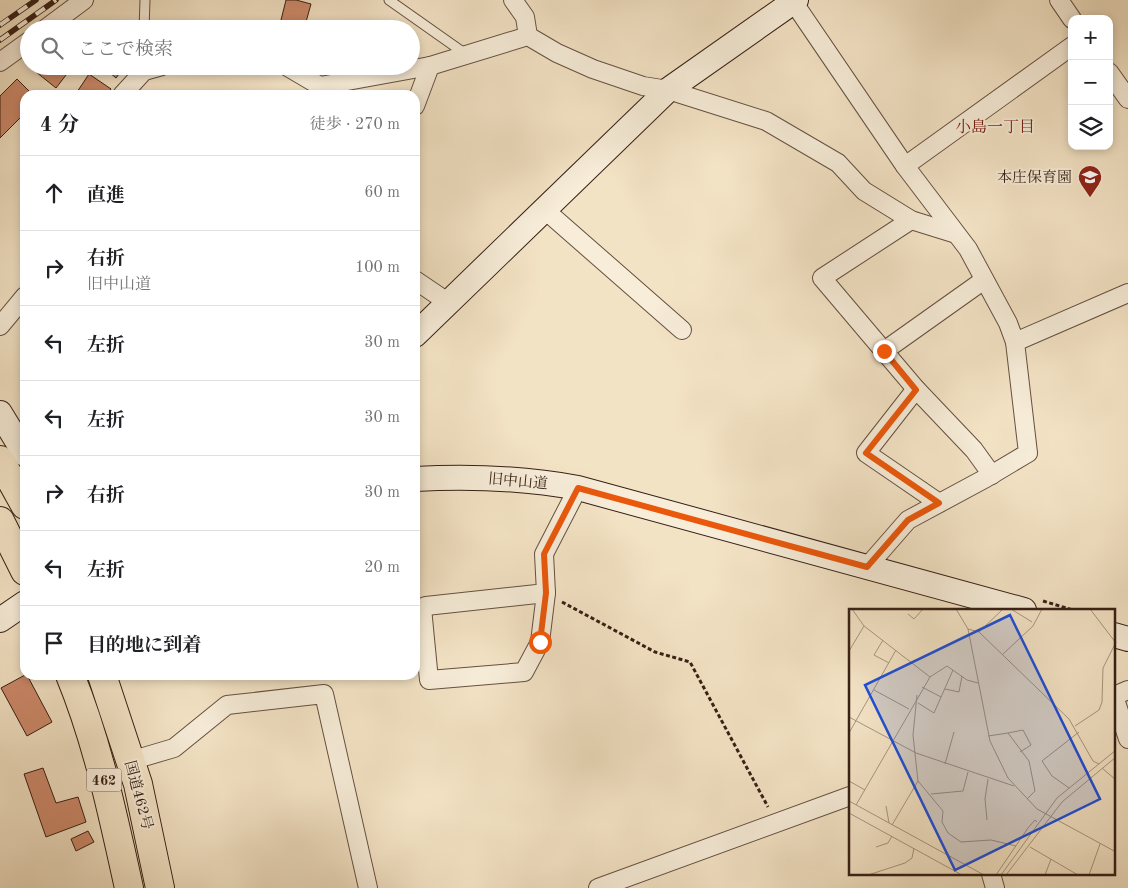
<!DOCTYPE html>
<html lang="ja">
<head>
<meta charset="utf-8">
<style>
	:root { --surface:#fff; --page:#f2f2f2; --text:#202124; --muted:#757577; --line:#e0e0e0 }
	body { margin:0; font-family:"Old Standard TT","Noto Serif JP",serif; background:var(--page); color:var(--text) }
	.controls { position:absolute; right:15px; top:15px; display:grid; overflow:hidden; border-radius:10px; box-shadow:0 2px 8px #0003 }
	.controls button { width:45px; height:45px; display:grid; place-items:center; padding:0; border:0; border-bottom:1px solid var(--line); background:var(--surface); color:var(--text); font:25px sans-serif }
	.stop { position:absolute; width:15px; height:15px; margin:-11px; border:4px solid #ea580c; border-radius:50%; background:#fff }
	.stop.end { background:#ea580c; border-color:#fff; box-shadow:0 1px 5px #0008 }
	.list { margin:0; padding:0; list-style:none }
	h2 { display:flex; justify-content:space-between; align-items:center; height:65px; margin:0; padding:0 20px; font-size:21px }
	h2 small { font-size:16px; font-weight:400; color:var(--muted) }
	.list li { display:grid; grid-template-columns:32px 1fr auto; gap:15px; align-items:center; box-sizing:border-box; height:75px; padding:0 20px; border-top:1px solid var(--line) }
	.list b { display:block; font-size:19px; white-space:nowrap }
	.list p { margin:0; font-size:16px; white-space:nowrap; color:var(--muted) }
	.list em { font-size:16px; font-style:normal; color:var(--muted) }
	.icon { flex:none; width:28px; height:28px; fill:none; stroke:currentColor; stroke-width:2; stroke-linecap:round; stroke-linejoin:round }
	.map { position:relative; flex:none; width:1128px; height:888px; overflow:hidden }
	.search { position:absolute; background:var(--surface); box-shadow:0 2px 8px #0003; left:20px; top:20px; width:400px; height:55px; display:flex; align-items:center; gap:12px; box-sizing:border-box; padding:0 18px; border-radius:28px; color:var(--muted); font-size:19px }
	.panel { position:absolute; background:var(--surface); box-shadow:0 2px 8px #0003; left:20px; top:90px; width:400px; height:590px; border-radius:15px }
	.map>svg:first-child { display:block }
	.building { fill:#cd8a6b; stroke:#371f15 }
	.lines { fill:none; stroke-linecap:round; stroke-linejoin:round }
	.lane-casing { stroke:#665041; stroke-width:11 }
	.street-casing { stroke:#665041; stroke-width:20 }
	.secondary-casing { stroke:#371f15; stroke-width:26 }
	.highway-casing { stroke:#371f15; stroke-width:30 }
	.path { stroke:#371f15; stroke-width:3; stroke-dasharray:4 2.5; stroke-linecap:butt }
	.lane { stroke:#f7edd9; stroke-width:9 }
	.street { stroke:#f7edd9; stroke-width:18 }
	.secondary { stroke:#f7edd9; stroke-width:24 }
	.highway { stroke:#f3e3c5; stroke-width:28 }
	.rail-casing { stroke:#371f15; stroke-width:5.5 }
	.rail { stroke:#f7edd9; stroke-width:4; stroke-dasharray:11; stroke-linecap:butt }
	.route { stroke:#ea580c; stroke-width:6 }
	.labels { text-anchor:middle; stroke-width:4; stroke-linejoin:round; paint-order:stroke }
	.shield { fill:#f7edd9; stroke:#715d50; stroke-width:1 }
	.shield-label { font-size:14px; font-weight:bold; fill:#371f15 }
	.poi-label { font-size:15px; fill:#371f15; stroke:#f7edd9; text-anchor:end }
	.street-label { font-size:15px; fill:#371f15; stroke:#f7edd9 }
	.neighbourhood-label { font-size:16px; fill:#7a1f14; stroke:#f7edd9 }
	.inset-road { fill:none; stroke:#a8957f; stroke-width:1 }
	.view { fill:#1d4ed8; fill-opacity:0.15; stroke:#1d4ed8; stroke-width:2.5 }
	.inset-edge { fill:none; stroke:#371f15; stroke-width:2.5 }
</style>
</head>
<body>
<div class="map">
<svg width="1128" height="888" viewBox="0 0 1128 888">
	<rect width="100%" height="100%" fill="#f3e3c5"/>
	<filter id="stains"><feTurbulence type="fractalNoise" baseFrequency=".004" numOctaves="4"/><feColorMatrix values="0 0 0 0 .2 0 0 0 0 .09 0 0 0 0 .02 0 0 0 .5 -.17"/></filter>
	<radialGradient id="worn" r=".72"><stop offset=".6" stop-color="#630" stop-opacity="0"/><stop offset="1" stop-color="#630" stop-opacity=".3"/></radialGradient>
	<!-- building -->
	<g class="building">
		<path d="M286,0h10l15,4 -7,25 -24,-5z"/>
		<path d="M41,66h32l-17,22 -20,-16z"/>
		<path d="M102,66h23l-9,12z"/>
		<path d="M89,74l22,15 -4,6h-32z"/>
		<path d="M17,79l16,16h-8v18l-25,25v-42z"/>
		<path d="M25,675h2l25,47 -25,14 -26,-48z"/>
		<path d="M43,768l13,35 22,-6 8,25 -40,15 -22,-63z"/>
		<path d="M88,831l6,11 -18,9 -5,-12z"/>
	</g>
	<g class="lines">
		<!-- lane casing -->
		<g class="lane-casing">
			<g id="lane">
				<path d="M389,0l78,55"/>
				<path d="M144,29l1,-29"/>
			</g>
		</g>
		<!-- street casing -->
		<g class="street-casing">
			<g id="street">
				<path d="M513,0l12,17 3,19"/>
				<path d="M792,0l113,166 63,83 40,74 7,19 13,111 -42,25 -78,42 -41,47"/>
				<path d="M1059,0l13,19"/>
				<path d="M45,29l39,-29"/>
				<path d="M0,62l29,-21"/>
				<path d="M286,66l34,20 110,-20 98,-30 29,17 36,16 50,17 25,4 98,31 72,42 26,28 47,29 45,14"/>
				<path d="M1109,72l19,27"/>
				<path d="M122,95l22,-24 18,-5"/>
				<path d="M415,106l15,-40"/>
				<path d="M905,166l167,-120"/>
				<path d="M545,210l137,120"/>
				<path d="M911,220l-89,58 94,111 58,61 18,25"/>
				<path d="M415,280l34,23"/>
				<path d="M0,326l25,-30"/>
				<path d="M1015,342l113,-49"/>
				<path d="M884,351l100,-71"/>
				<path d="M916,389l-50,64 73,50"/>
				<path d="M422,608l7,72 95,-8 16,-30 6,-49"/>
				<path d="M415,610l11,-4 120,-13 -2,-39 34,-66"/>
				<path d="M1128,690l-14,6 14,43"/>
				<path d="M130,761l44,-13 53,-43 97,-11 44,194"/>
				<path d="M991,874l4,14"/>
				<path d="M598,888l252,-92"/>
			</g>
		</g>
		<!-- secondary casing -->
		<g class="secondary-casing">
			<g id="secondary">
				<path d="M415,335l253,-245 128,-90"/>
				<path d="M0,413l25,41"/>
				<path d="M415,479c55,-3 109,-1 163,9l446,122"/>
				<path d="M0,620l25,-17"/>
				<path d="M1114,635l14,4"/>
			</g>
		</g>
		<!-- highway casing -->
		<g class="highway-casing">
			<g id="highway">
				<path d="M0,460l25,45"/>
				<path d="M0,521l25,50"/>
				<path d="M70,675c28,68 43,141 59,213"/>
				<path d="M102,675l36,109 22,104"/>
			</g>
		</g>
		<!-- path -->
		<g class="path">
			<path d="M1043,601l30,9"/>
			<path d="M562,602l93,50 35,10 78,145"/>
		</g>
		<!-- lane -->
		<use href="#lane" class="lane"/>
		<!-- street -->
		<use href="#street" class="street"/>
		<!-- secondary -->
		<use href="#secondary" class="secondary"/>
		<!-- highway -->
		<use href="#highway" class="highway"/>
		<!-- rail casing -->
		<g class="rail-casing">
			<g id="rail">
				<path d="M0,25l36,-25"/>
				<path d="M0,40l56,-40"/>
			</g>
		</g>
		<!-- rail -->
		<use href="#rail" class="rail"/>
	</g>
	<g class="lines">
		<!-- route -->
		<path class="route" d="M540,642l6,-49 -2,-39 34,-66 289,79 41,-47 31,-17 -73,-50 50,-63 -32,-39"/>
	</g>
	<!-- icons -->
	<defs>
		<g id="school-pin" transform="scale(1.25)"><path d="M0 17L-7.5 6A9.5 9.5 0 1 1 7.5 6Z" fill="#8f2418" stroke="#f7edd9"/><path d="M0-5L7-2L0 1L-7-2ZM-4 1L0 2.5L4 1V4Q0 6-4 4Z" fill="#fff"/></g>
	</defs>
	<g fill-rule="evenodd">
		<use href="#school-pin" x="1090" y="177"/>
	</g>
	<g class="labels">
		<!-- shield labels -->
		<rect class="shield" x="86.5" y="768.5" width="35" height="23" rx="4"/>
		<g class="shield-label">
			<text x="104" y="785">462</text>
		</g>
		<!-- poi labels -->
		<g class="poi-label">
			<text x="1072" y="182">本庄保育園</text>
		</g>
		<!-- street labels -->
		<g class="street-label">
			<text transform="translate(518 481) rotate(5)" y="5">旧中山道</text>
			<text transform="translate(139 795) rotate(75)" y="5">国道462号</text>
		</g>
		<!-- neighbourhood labels -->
		<g class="neighbourhood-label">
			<text x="995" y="132">小島一丁目</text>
		</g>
	</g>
	<!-- overview -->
	<g transform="translate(849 609)">
		<rect width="266" height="266" fill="#f3e3c5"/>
		<path class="inset-road" d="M3,0l12,17 66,51M107,0l12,20 22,112 18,37 29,31 79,43M162,0l21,13M241,0l26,34M59,5l6,5 9,-10M119,20l11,3 90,87 24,42 6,3M130,23l24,-23M34,31l-9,15 15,8M0,42l15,-25M154,45l30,-28 9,-17M73,78l19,10M96,80l14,3 3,-16M25,81l35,19M68,86l-4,40 5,46 25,30 -1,11 6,11 13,9 30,-2 25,6M69,94l16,10 19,-43M0,108l67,36 98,33M226,117l24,-16 3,-8 1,-34 13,-26M0,124l47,-83M159,124l15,-3 8,15 -11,7M139,127l20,-3 21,28 6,30 -8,8M96,155l9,-32M253,159l14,12M0,172l16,9M220,179l-17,-12 -10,-15 37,-29M82,185l32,-3 5,-19M0,192l135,74M7,196l74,-128 17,-11 20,14 11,3M37,197l3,17M0,204l113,62M138,211l-2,-21 3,-20M43,216l26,-44M27,238l12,-4 4,-7M181,238l48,28M19,266l37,-12 7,-5 2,-10M147,266l32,-47 7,-8 2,2M152,266l56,-77 59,-48M157,266l56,-73 54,-45M196,266l6,-16M240,266l11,-31"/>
		<path class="view" d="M161,6l90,184 -145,71 -90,-185z"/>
		<rect width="266" height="266" class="inset-edge"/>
	</g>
	<rect width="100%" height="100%" filter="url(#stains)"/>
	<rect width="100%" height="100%" fill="url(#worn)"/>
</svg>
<div class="controls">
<button>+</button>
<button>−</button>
<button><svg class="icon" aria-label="layers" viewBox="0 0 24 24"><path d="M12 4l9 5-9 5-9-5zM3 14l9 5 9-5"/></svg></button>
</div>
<div class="stop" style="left:540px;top:642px"></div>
<div class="stop end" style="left:884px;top:351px"></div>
<div class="search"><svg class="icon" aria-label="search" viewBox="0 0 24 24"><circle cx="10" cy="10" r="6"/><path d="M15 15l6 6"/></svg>ここで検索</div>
<section class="panel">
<h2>4 分<small>徒歩 · 270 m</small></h2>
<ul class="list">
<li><svg class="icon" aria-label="ahead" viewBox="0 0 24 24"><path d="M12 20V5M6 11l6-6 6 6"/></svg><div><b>直進</b></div><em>60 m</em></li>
<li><svg class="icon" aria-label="right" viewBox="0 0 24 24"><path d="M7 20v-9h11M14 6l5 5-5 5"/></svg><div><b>右折</b><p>旧中山道</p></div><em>100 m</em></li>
<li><svg class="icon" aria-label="left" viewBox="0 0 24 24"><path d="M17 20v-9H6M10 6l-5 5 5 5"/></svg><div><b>左折</b></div><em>30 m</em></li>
<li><svg class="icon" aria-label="left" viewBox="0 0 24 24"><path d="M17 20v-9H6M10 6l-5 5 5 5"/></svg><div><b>左折</b></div><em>30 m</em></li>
<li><svg class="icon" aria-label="right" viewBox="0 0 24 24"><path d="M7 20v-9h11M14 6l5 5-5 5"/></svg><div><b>右折</b></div><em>30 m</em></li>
<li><svg class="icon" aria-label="left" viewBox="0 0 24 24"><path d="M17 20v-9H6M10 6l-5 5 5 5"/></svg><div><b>左折</b></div><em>20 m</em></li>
<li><svg class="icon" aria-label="arrive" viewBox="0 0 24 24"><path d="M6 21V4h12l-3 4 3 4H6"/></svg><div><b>目的地に到着</b></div></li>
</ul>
</section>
</div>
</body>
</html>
